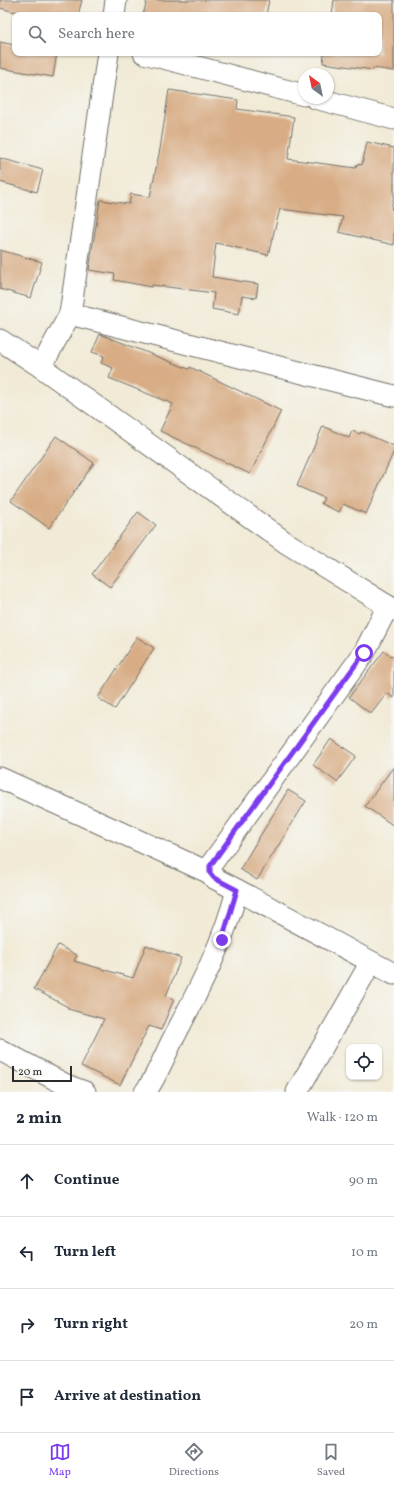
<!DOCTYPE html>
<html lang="en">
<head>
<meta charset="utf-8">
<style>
	:root { --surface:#fff; --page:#f6f6f7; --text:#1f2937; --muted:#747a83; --line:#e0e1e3; --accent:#7c3aed }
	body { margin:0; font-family:Vollkorn,serif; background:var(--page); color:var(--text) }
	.controls { position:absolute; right:12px; bottom:12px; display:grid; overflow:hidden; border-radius:8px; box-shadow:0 1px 3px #0004 }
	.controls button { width:36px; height:36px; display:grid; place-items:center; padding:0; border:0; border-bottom:1px solid var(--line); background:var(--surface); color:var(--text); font:20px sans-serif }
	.compass { position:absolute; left:298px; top:68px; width:36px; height:36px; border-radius:50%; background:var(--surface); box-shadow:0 1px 3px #0004; rotate:327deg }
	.scale { position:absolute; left:12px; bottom:10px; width:60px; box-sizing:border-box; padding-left:4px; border:2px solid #2b2b2b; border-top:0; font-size:11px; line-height:14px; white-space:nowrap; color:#2b2b2b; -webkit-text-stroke:3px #f6f6f2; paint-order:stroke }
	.stop { position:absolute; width:12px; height:12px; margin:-9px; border:3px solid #7c3aed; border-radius:50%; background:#fff }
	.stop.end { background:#7c3aed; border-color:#fff; box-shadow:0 1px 4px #0008 }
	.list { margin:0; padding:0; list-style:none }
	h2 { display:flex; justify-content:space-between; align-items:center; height:52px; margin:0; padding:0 16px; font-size:17px }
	h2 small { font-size:13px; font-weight:400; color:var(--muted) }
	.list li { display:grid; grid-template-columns:26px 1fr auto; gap:12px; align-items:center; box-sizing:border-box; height:72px; padding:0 16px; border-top:1px solid var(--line) }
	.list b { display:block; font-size:15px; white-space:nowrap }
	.list em { font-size:13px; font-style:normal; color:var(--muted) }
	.icon { flex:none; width:22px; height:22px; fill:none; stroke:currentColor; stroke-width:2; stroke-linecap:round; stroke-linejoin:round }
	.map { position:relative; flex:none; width:394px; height:1092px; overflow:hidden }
	.search { position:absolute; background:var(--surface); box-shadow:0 1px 3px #0004; left:12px; right:12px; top:12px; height:44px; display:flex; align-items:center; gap:10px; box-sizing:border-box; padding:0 14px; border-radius:8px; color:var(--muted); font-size:15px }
	.sheet { height:340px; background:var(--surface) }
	nav { display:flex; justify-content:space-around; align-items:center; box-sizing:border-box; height:56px; border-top:1px solid var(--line); background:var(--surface); font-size:11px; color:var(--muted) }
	nav a { display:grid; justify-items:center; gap:2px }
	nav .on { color:var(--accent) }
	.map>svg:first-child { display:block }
	.building { fill:#d8ad86 }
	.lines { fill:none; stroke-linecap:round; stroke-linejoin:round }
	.street-casing { stroke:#706e67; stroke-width:23 }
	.street { stroke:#fff; stroke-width:21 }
	.route { stroke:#7c3aed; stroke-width:5 }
</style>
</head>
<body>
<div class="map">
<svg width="394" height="1092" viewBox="0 0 394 1092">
	<rect width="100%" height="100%" fill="#f6f6f2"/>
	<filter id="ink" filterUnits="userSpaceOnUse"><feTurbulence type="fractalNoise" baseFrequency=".025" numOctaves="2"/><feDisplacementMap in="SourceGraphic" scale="8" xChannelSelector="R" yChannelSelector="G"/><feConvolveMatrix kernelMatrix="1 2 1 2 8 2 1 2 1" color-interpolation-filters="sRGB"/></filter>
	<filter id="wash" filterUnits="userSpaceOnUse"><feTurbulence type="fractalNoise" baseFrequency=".012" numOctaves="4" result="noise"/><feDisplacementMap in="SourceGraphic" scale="16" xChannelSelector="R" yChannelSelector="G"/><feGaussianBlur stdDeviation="0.9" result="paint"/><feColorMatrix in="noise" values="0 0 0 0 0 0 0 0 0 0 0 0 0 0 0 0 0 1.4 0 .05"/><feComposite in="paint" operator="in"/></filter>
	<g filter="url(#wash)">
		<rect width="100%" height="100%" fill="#f1ead6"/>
		<g id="blocks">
			<!-- building -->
			<g class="building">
				<path d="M0,0h82l-4,15h-51l-27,-7z"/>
				<path d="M147,0h122l-3,15h-123z"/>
				<path d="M334,0h60v71l-21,-3v2l-50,-7 1,-10h55v-38h-47z"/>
				<path d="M0,42l15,3v8h42l-4,24 -53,-9z"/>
				<path d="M169,90l69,10 -1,9 57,8 -6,42 68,9 1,-4 5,1 5,-23 27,6v46l-3,15 3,1v35l-55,-13 4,-15 -63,-8 -12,46 -52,-12 -4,34 46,7 -2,14 -14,-2 -3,18 -27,-5 2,-16 -62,-8v2l-38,-7 1,-6 -26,-4 11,-70 29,4 2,-10 19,3 10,-48z"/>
				<path d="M0,158l43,12 -6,22 -37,-10z"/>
				<path d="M0,250l42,12 -11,36 -31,-9z"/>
				<path d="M100,334l89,35 1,-2 91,44 -31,63 -90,-43 13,-27 -64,-26 4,-10 -12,-5 3,-7 -12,-4z"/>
				<path d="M323,426l26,12 3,-7 8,3 1,-2 33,14v5l-28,63 -23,-10 -4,8 -18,-8 3,-6 -27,-12z"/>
				<path d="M56,436l38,27 -45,65 -38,-27z"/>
				<path d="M138,512l18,13 -46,62 -18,-13z"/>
				<path d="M137,637l17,11 -39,61 -17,-11z"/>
				<path d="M384,651l10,7v40l-7,-5 -16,21 -22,-17z"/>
				<path d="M331,739l25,17 -19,26 -24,-17z"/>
				<path d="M394,766v60l-29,-20z"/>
				<path d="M288,790l18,11 -49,79 -17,-11z"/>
				<path d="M58,945l19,10 -3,6 59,17 13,-33 35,13 -15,38 8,3 -13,31 -12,-4 -29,59 -39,-19 23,-47 -36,-10v-2l-34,-18z"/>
			</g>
		</g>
	</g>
	<g filter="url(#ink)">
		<use href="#blocks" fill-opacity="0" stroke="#706e67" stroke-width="1"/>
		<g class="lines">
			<!-- street casing -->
			<g class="street-casing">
				<g id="street">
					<path d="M114,15l2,-15"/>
					<path d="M144,53l160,42"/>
					<path d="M315,98l79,21"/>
					<path d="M70,314l38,-261"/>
					<path d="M0,340l41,27 244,175 109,68"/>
					<path d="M41,367l29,-53 324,82"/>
					<path d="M0,778l210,95"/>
					<path d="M237,890l157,84"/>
					<path d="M0,1050l66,35 19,7"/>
					<path d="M145,1092c10,-12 20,-37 27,-51 26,-50 51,-96 65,-151l-23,-12 -4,-5v-7l154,-213 24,-47"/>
					<path d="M297,1092l74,-130"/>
				</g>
			</g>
			<!-- street -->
			<use href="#street" class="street"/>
		</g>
	</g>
	<g class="lines" filter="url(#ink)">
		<!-- route -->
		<path class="route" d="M222,940l15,-50 -23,-12 -4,-5v-7l154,-213"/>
	</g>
</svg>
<div class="controls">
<button><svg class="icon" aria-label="locate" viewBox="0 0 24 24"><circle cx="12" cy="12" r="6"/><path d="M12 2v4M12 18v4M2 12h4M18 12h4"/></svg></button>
</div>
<svg class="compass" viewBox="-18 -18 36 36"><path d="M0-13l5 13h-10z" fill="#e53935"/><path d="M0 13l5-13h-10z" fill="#747a83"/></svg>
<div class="scale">20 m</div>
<div class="stop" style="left:364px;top:653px"></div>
<div class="stop end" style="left:222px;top:940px"></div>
<div class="search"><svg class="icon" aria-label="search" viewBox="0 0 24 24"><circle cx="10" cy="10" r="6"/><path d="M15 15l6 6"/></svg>Search here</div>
</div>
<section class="sheet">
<h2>2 min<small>Walk · 120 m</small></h2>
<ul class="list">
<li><svg class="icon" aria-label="ahead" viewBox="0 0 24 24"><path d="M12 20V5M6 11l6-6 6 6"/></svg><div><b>Continue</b></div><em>90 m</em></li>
<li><svg class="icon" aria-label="left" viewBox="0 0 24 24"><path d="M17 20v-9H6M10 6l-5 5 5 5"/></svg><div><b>Turn left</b></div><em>10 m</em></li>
<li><svg class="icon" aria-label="right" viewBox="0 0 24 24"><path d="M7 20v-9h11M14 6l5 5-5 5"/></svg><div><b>Turn right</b></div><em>20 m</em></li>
<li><svg class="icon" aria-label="arrive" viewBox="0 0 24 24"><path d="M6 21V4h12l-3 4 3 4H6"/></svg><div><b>Arrive at destination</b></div></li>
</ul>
</section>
<nav>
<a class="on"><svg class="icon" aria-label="map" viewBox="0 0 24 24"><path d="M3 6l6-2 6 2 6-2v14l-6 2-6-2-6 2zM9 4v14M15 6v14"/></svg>Map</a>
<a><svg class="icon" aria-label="directions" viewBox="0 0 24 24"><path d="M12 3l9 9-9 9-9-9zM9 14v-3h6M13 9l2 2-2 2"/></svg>Directions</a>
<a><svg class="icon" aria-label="saved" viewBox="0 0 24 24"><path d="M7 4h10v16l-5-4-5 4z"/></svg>Saved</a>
</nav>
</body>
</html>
